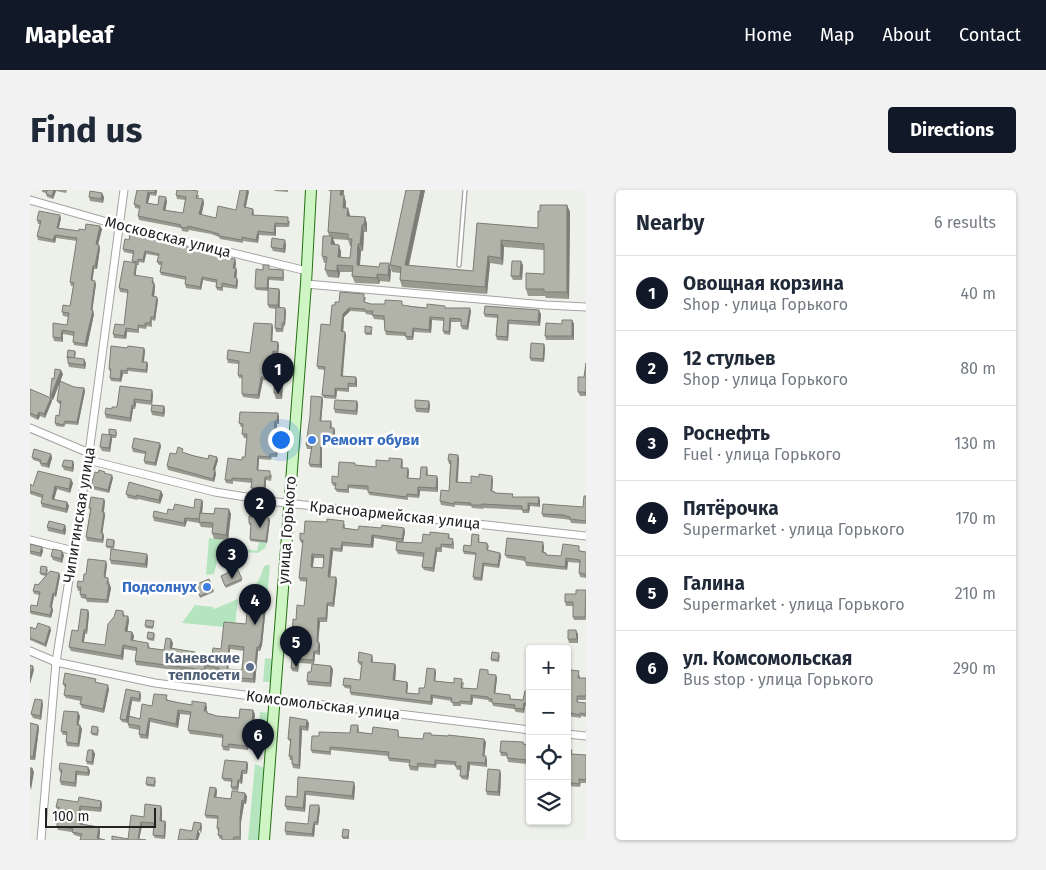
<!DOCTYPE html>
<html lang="en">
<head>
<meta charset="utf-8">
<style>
	:root { --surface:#fff; --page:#f2f2f3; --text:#1f2937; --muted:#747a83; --line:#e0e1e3; --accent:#111827 }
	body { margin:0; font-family:"Fira Sans",sans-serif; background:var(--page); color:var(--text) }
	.controls { position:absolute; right:15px; bottom:15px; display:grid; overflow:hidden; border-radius:5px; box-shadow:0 1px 4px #0004 }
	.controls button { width:45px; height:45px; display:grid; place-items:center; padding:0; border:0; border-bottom:1px solid var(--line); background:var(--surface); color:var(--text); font:25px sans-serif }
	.scale { position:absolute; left:15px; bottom:12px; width:111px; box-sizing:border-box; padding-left:5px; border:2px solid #222; border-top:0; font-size:14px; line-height:18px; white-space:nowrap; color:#222; -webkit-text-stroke:4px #fff; paint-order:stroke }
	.you { position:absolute; left:250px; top:249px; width:18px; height:18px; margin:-12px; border:4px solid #fff; border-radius:50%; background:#1a73e8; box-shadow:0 0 0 8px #1a73e833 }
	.badge { display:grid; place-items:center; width:32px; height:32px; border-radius:50%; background:var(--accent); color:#fff; font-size:16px; font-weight:700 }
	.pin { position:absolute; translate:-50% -41px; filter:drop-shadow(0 1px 2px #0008) }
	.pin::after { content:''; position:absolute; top:26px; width:18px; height:15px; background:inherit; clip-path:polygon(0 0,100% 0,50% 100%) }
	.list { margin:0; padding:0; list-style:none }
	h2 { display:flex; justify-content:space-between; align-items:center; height:65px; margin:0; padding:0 20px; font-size:21px }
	h2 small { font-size:16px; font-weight:400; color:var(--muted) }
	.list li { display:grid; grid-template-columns:32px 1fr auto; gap:15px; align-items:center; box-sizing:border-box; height:75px; padding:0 20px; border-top:1px solid var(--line) }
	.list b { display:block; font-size:19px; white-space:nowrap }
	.list p { margin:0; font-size:16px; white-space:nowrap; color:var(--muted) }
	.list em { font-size:16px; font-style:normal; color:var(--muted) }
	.icon { flex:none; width:28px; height:28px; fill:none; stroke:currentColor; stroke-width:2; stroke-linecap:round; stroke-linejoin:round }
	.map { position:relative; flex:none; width:556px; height:650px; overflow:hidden; border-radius:5px }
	header { display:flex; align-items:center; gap:30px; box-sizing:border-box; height:70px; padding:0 25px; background:var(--accent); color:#fff }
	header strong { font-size:24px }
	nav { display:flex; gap:28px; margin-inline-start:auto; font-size:18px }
	.intro { display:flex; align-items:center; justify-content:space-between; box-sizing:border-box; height:120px; padding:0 30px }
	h1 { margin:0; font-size:35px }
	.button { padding:12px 22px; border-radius:5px; background:var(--accent); color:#fff; font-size:18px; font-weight:700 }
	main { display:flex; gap:30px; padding:0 30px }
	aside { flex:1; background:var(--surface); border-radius:5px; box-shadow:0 1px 4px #0004 }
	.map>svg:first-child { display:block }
	.grass { fill:#b5e5bf }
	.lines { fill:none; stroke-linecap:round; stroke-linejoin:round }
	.service-casing { stroke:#a3a3a3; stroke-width:5.5 }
	.minor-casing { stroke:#a3a3a3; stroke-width:9 }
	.secondary-casing { stroke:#217110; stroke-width:12 }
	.service { stroke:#fff; stroke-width:3 }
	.minor { stroke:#fff; stroke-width:7 }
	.secondary { stroke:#cff5c4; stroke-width:10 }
	.wall { fill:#989a90; fill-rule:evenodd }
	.shaded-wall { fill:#7c7d76 }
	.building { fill:#b1b3a8; stroke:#7c7d76; fill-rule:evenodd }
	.shop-dot { fill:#3f7fe0; stroke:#fff; stroke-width:2 }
	.service-dot { fill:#5c6f8a; stroke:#fff; stroke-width:2 }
	.labels { text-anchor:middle; stroke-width:5; stroke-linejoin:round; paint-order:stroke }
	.street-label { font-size:15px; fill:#222; stroke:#fff }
	.shop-label { font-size:15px; font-weight:bold; fill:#366cbe; stroke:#fff; text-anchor:start }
	.service-label { font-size:15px; font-weight:bold; fill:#4e5e75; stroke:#fff; text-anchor:end }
</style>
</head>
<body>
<header>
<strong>Mapleaf</strong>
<nav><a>Home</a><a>Map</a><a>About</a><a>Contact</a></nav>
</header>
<div class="intro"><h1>Find us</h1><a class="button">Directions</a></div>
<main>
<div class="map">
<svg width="556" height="650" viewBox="0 0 556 650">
	<rect width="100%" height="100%" fill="#eef1e9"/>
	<!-- grass -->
	<g class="grass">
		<path d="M179,348l28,3v7l20,3 2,-9 8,1 -2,5 -7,5 -28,-2 -8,3 -4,4 -4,16 -8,1z"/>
		<path d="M237,375h3l-3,35 -27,-3c14,-7 20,-16 24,-31z"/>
		<path d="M208,409l-3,27 -10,1 -43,-4 13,-18 18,2 1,2z"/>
		<path d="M235,468l8,1 -2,23h-8z"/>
		<path d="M230,522l9,1 -3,35 -9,3z"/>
		<path d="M225,574l9,4 -6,72h-10z"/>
	</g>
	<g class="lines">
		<!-- service casing -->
		<g class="service-casing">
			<path id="service" d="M429,75l6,-75"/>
		</g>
		<!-- minor casing -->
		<g class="minor-casing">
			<g id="minor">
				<path d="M0,10l88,25 189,46"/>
				<path d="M276,94l240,21 40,2"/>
				<path d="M0,238l59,25"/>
				<path d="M58,270l127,32 62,10 309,34"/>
				<path d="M0,350l44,11"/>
				<path d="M0,461l26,11 99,21 104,14 271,33"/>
				<path d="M537,544l19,2"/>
				<path d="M11,650l15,-178 33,-209 35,-263"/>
			</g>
		</g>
		<!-- secondary casing -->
		<g class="secondary-casing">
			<path id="secondary" d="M234,650l42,-556 5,-94"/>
		</g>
		<!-- service -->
		<use href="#service" class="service"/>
		<!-- minor -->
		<use href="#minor" class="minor"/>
		<!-- secondary -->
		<use href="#secondary" class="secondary"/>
	</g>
	<!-- wall -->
	<g class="wall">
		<path d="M12,0h25l-1,3 -10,-2 -3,8 -6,-2 -1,-4 -4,-1z"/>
		<path d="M107,0h20l-1,6 -6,-1 -2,8 10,2 9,-4 -2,9 18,3 2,-13 -8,-1 -1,-4h23l-1,4h5l1,4 -3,12 15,3 20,-8 13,-19 -3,16 7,2 1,3v3l36,6 -1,6h-13v9l-17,-1 -1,8 -15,-2v2l-23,-4 -1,-2 -8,-3 -22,-4 -1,2 -6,-1 -1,-3 -42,-8 -1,-4 2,-7 -5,-1 -1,-4z"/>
		<path d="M244,0h14v2l-13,-1z"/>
		<path d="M298,0h16l-1,5 3,7v6l4,8 15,1 2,7v8h-3l-1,19h-2l-1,15 31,4 -1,12 -10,-1 -1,3 -24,-1 -3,-7v-4h-12l-1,6 -11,-1 -3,-7 1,-7h-2l-2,-7 7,-20 -1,-4 3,-41h-2zM303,49l15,1 2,6h1l-1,12 -9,-1v-5l-2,-7 -5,-1z"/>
		<path d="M376,0h19l-16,76 64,5 4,-48 61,5 2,-17 27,-6 3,7 -1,87 -23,-1 -1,-2h-17l-2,-7 18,-15v-24l-40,-3 -1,18 -13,-2 -3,31 -85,-7 -2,-7v-7l-8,-1 -2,-7z"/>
		<path d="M59,7h15l-1,6 -13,-2z"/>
		<path d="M31,28l-2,10 20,3 23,-2 -4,16 2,3 -3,21h-3l-2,12 4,3 -4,26 2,4 -7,33 -13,-2 -1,-3 1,-6 -11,-2v8l-9,-1 -1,-4 14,-12 1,-8 -5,-1 -1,-4 8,-6 3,-20h-2l-1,-4 7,-41 -21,-3 -1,5 -17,-3 -1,-4 3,-12h-2l-1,-4z"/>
		<path d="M111,45l2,3 66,14 1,1 10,2 1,2 14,2 1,4 -1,5h1l1,3 -1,7 2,3 -1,8 -14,-2v4l-6,-1 -1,-3 1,-4 -14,-3 -2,10 -15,-2 -1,-4 1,-4 -25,-5 -1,-3 1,-7h-2l-2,-3 1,-6 -12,-2 -2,9 -5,-1v3h-3v10l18,6v2l1,3 -1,10 4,4 -3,21 -3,-1v7l-5,-1 -1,3 -7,-1v5l-12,-1 -1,7 -12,-1 -1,-4 11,-9 4,-32 -8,-1 -1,-4 14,-26 -1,-1 1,-7 -9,-2 -1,-3z"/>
		<path d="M256,54l-1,9 -12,-2 -2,-4z"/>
		<path d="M493,75l-1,15h-9l-2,-4z"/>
		<path d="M240,79l13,1 1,2v9l-15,-1v8l10,1 1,3v15l6,4 -1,15h-1l-1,6h-7l-1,-4 1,-19 -7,-1 -1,-3v-14l-12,-1 -1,-2 8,-18z"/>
		<path d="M336,107l-1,5 6,2 32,1 24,3h19l25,3 -3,19 -6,-1 -1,-3v-4h-10l-1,13 -6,-1 -1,-3 1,-10 -12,-1 -1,13 -17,-1 -1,8h-6l-2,-4 -19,-1 -1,-4 -1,-11 -10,-1 -2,-4 -6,-1 -1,-2 -15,-1 -6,6 -1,14 2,1 1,3 -3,41 14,4v7h-8v5l-12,-1 -1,8 -12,-1 -2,-3 3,-25 -7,-1 -1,-3 13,-41 5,-20 4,-3z"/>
		<path d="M454,124h57l-1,12 -31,-2 -1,17 -11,-1 -1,-4 1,-18 -12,-1z"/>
		<path d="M542,130l2,4v16h-28l-1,-4 17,-12z"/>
		<path d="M242,134l1,4 -1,13 7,4 -1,10h-4l-1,12 6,4v5l4,6 -1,17h-6l-2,-6 1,-12 -12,-1 -4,19 -16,-2 -1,-3v-16h-3l-1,-3 1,-11 -11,-1 -1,-4 23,-6z"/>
		<path d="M342,139v6h-6l-1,-2z"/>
		<path d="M514,154l1,4 -1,14 -13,-1 -1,-3z"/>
		<path d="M97,158h17l1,3 -1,11h3l1,3 -1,8 -19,-2v3h-5l-2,8 -10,-1 -1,-3 1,-6h-1l-1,-3z"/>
		<path d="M45,161l1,2 -1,5 11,5 -1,6 -16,-2 -1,-4v-3l-1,-2z"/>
		<path d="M556,173v33h-6l-2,-4 6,-15z"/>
		<path d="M33,184l-10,26 -2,-1 1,2 -7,17 -5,-2 -2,4 -8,-4v-27l20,9v-2l4,-17z"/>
		<path d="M90,196l33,8 -1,11 12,1 1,4 -1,7 -12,-2 -1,-4 1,-6 -16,-2 -1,6h-2l-2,13 -25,-4 -1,-4 7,-5 5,-2z"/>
		<path d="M44,197l10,1 1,3 -7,34 -12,-1 -2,3 -8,-1 -1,-3 4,-7 2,-12h-2l-2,-3z"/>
		<path d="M292,207l1,3 -2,21h10l1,4v3h2l1,3 -1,13 -12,-1v25l-12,-1 -1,-3 2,-15h-4l-1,-4z"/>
		<path d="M327,211l1,4 -1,10 -22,-2 -1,-4z"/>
		<path d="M400,215l-1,8 -13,-1 -1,-4z"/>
		<path d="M249,226v8h-2l-2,20 1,1 2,3 -1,9h-5l-1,3 -12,-1 -1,12 14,4 -1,6 -5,-1v12l-14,-1 -1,-3 1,-5 -19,-2v3l-7,-1 -1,-3 17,-20 3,-3 2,-19h-3l-2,-4 1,-7h-2l-2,-4z"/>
		<path d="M87,242l-1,6h-4l-2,14 -8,-1 -2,-4 9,-13z"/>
		<path d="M131,256l-5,20 -11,-2 -1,-3 1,-7 -12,-2 -1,-4z"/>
		<path d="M155,262l-1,1 24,6 10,1 -3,10 1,4 -2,8 -46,-12 -1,-4 9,-12z"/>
		<path d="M21,264l1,4 -3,10 -8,-2 -1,-4 -7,-2 -1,-3z"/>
		<path d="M429,268l-1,24 13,1 22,-3 -1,11 4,2 18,4 26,3v7l-10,-1 -1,7h-6l-1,-3 -38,-2 -1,1 -11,-1 -1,-2 -16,-1v2l-14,-2 -1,-4 9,-10 1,-27h-1l-1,-4z"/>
		<path d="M372,269l1,3v6h5l1,4 -1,6 12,1 7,-12 1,4v5h9l1,4v12l-18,-1 -1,7 -11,-1v3l-39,-5 -1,-5 -19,-2v5l-12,-1 -2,-3 1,-3h-3l-1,-3 6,-6 18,-12 20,2 13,-6z"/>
		<path d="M43,271l1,4 -1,7 -9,-2 -2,-4z"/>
		<path d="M68,283l7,1 8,4 -4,15 -17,-4 -1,-3z"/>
		<path d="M43,293l-3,10 -13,-4 -3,11 13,2 2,4 -2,7 -25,-6 -1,-4 1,-5 -12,-4v-10l3,2z"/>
		<path d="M131,301l2,4 -3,9 -22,-5 -1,1 -9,-2 -2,-4z"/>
		<path d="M556,306v28l-15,-1 -1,-3 -6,-1 -21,-2 -1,-3 41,-7z"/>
		<path d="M74,309l1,3 -1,10 1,3 -3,18 2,3 -1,7 -16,-2 -1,-4 4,-26 -1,-3z"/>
		<path d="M172,310l1,3 -1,10 29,1 -3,26 -14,-1 -2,-6 1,-5 -12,-1 -2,-4 -12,-2 -2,6 -31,-6 -1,-4 14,-3 6,-4 21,-2z"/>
		<path d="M240,330l-3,23 -17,-2v-2l1,-14h-2v-2z"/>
		<path d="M315,334v4l13,2 23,-2h23l1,4 -2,10 19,1 8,-8 19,-1 1,5 4,3v7l-12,-2v5h-5l-3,20 -10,-2 -2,-3 2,-10 -26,-3 -2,-4 1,-8 -23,-4 -1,10 -30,-2 -1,6 -9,-1 -3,26h6l1,4 -3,26 -6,-1 -1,16h-7l-2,20 2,3v10l-5,-1 -1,10 -15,-1 -1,9 -6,-1 -1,-3 3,-27h-1l-1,-3 4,-18 8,-14 3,-24 -7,-1 -1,-3 4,-35h-2l-1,-3 4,-6zM284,368h9v10l-10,-1z"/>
		<path d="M35,335l1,4 -1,6 -17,-4 -1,-4z"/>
		<path d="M450,348l-1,4 8,1 2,3 -1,4 12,3 1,3 -2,12 -15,-2 -2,15 -8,-1 -1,-3 3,-22 -12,-1 -1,-3 8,-5z"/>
		<path d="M84,350l1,2 -1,7 -7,-1 -1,-2z"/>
		<path d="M0,354l12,3 1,4 -2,6 -11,-3z"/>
		<path d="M514,356v6l2,1 1,2 14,1 19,-6v1l6,1v26l-6,-1 -1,-4 1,-10 -12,-1 -1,8 -41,-4 -1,-5 -18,-3 -2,-3z"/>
		<path d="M117,364l1,4 -1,10 -36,-4 -1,-4z"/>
		<path d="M34,365l-2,8 -9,-3 -2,-4z"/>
		<path d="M77,375l-2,12 3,1 3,10 -3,15 -21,-1 -1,-3 -5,-1 -1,-4v-3h-2l-1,-4 6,-5z"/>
		<path d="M207,378l5,13 -16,7 -5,-12z"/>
		<path d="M18,379l-1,6 12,-2 1,3 -4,21 -2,-1 -2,11 1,3 -2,8 -20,-4 -1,-2v-3l7,-3 3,-11 -6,-1 -1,-3 13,-15 -5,-1 -1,-2z"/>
		<path d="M179,389l5,13 -14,6 -5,-13z"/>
		<path d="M556,400v30h-12l-1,-3v-11h-7l-1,-4 11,-8z"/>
		<path d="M236,416l-4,39 -2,6h-2l-3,32 -35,-3 -2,-4 1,-5 -13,-2 -1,5 -69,-9 -1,-4 1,-10 -12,-2 -1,11 -52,-9 -2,-4 19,-37 1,4 -2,20h-2l-1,8 21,3 18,-34 2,5h3l1,4 -2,11 5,1 2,4 -1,5 15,2 2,5 14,2 9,-7 -1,5 24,8v1l15,3 35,-36zM200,459l14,2 -2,19 -14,-1z"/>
		<path d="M124,431v2l-1,6 -7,-1 -1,-2z"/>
		<path d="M0,437l6,2 15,1 -5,17 -16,-7z"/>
		<path d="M124,443l1,2 -1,6 -6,-1 -1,-2z"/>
		<path d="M548,444v9h-9l-1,-4z"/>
		<path d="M342,465l1,3v5l22,1 1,3 -1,13 12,2 1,3 -1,8 12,1 5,-6 11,-19 1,3 -1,9 19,2 10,-1 -1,6 14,1 13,-16 -1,1 8,4 -2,15 15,2 1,4 12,1 7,-9v16l-5,-1 -1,7 -8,-1 -2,-3 -21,-3 -1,-4h-3l-1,-2 -15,-2 -1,7 -11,-1v2h-8l-1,-5 -19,-3 -1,7 -81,-10 -1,-3 1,-3 -6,-1 -2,-3 17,-5 1,-15h-1l-2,-3z"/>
		<path d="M470,465l-1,7 -8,-1v-2z"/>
		<path d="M303,479l-2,18 -23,-2 -1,-4 4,-9z"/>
		<path d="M550,485v3h6v22h-8v2l8,1v14l-5,-1v2l-14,-2v-35h3z"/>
		<path d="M67,492l12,7 -5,24 -22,-5 -2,-4 1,-3 -15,-3 -2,-3 1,-7 -2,-4z"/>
		<path d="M96,499l14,3 1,4 -1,6 -8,-1 -4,22 -6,-1 -2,-3z"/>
		<path d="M138,509v1l12,3 27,4 -1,4 2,2 9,3 22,2 16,-4 -3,26 -3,-1 -1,11 -18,-2 -1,3 -6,-1 -1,-4 1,-8 -33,-4 -2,-4 2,-15 -10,-1 -2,14 -28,-6 -2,17 -8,-1 -1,-4v-4l-10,-2 -1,-4 12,-5 12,-13z"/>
		<path d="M13,514l-2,16 -8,-2 -2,-4z"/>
		<path d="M50,526l-2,9 4,4 -3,18 -12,-1 -1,-4 1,-7h-4l-2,-4z"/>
		<path d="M260,527l19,6 -1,8 -6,-1 -2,39 -7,-1 -1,-4v-4h-2l-1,-4 1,-14 -2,-3z"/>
		<path d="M0,533l8,2 1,3 -4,32h-5z"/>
		<path d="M328,535l1,4v3l13,2 26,-4 1,4v3l24,2 9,-4 54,7 -2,14 3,4v7l-17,-2 -2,15 -6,-1 -2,-3 1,-6h-4l-2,-5 -18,-1 -1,4 -17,-1 -1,4 -8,-1 -1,-4v-3l-20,-2 -1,-5 -57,-6v5l-19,-2 -1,-3 8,-14 31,-3z"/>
		<path d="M69,539l-1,7 -6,-1 -1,-2z"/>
		<path d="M493,552l1,2 6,1v29h-2l-1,-4v-6l-19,-2 -1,-6h-6l-1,-4z"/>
		<path d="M63,560l2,4 -2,11 -6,-1 -1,-3z"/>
		<path d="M537,560l6,4 13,1v28h-5l-1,4 -13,-1z"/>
		<path d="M217,572l1,3 -1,9h-4l-1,10 -3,-1 -1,8 -6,-1 -1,-3 1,-5 -8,-1 -2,-3z"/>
		<path d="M58,577l2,4 -1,5 -12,-1 -1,12 -15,-2 -1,-4 1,-8h-1l-1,-4z"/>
		<path d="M471,584l-1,22 -13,-1 -1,-4z"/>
		<path d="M268,587l57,9 -1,14 -48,-5 -1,17 -18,-2 -2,-4 12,-9z"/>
		<path d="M126,590l-1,7 -8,-1 -1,-2z"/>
		<path d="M186,598l1,3 -1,6 15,2 16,-3 -1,8h-2l-3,18v18h-19v-1h-2l-2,-4 1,-3h-1l-1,-4 1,-9 -12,-1 -1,-3z"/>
		<path d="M71,611l1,4 -1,7 -20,-2 -1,8 3,4v2l16,3 1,4 -1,8 -18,-2 -7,-2 -2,-3 -14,-2 -1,-4 2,-15h-1l-2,-4 22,-5z"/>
		<path d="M131,616l1,3v12h3l1,3 -1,15 -10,-1 -2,-3 1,-8 -12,-1 -3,13h-11l16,-22z"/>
		<path d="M290,619l-2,16h-3l-1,12 -28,-2 -1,-4 23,-7z"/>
		<path d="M319,640v9h-6l-1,-2z"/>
	</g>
	<!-- shaded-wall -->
	<g class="shaded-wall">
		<path d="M24,0h1l1,1 -3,8 -1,-3z"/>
		<path d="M125,0h2l-1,6 -1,-3z"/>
		<path d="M217,0h1l1,1 -4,19 -1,-3z"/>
		<path d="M311,0h3l-1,12 -3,-7z"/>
		<path d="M391,0h4l-18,82 -2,-7z"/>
		<path d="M118,2l2,3 -3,11 -1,-3z"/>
		<path d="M72,3l2,4 -1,6 -2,-4z"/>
		<path d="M314,5l2,7 -1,13 -2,-7z"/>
		<path d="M136,7l1,4 -2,12 -2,-3z"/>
		<path d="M173,9l1,4 -3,15 -2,-4z"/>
		<path d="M537,15l3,7 -1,87 -2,-7z"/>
		<path d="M318,18l2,7 -1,8 -2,-7z"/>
		<path d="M30,25l1,3 -3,13 -1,-3z"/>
		<path d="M335,27l2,7v8l-3,-7z"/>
		<path d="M245,33l1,4v9l-2,-3z"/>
		<path d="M332,35l2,7 -1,19 -3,-7z"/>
		<path d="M70,36l2,3 -5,19 -1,-4z"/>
		<path d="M228,41l1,4 -1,8 -2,-3z"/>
		<path d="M25,45l1,3 -1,5 -2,-3z"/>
		<path d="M302,46l3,7 -1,8 -3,-7z"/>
		<path d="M255,50l1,4 -1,9 -2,-4z"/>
		<path d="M471,50l3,7 -1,18 -2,-7z"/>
		<path d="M328,54l3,7 -2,21 -2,-7z"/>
		<path d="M69,55l1,3 -3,21 -2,-3z"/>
		<path d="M309,55l2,7 -1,12 -2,-7z"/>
		<path d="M115,61l1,3 -2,9 -1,-3z"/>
		<path d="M458,66l2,7 -3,31 -2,-7z"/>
		<path d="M205,69l1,4 -1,8 -2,-3z"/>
		<path d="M491,71l2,4 -1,15 -2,-4z"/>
		<path d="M106,73l1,3 -2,12 -1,-3z"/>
		<path d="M359,73l2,7 -1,12 -2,-7z"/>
		<path d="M307,75l3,7 -1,6 -2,-7z"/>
		<path d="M63,76l1,3 -2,15 -1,-4z"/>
		<path d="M206,78l1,3 -1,10 -2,-4z"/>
		<path d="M347,84l3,7 -1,3 -2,-6z"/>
		<path d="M172,87l1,3 -2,10 -1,-3z"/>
		<path d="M238,87l1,3 -1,11 -1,-3z"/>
		<path d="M207,88l1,3 -1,8 -1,-3z"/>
		<path d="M65,91l1,3 -4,29 1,-3 1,4 -7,33 -2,-3z"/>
		<path d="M124,93l1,3 -1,13 -2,-3z"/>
		<path d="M249,99l1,3 -1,17 -1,-4z"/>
		<path d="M127,107l1,3 -3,21 -1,-4z"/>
		<path d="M255,118l1,3 -1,15 -1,-3z"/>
		<path d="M319,118l1,3 -6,6 -1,18 -2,-4 2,-17z"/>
		<path d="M440,118l1,3 -3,19 -1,-4z"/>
		<path d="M509,120l2,4 -1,12 -2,-4z"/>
		<path d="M400,127l2,3 -1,13 -2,-3z"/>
		<path d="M420,128l1,4 -1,13 -1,-3z"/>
		<path d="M478,130l1,4 -1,17 -1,-4z"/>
		<path d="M542,130l2,4v16l-2,-4z"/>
		<path d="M242,134l1,4 -1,17 -1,-4z"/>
		<path d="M96,138l1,4 -1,7 -2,-3z"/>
		<path d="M383,138l1,4 -1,8 -1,-3z"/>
		<path d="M32,140l1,4v8l-2,-4z"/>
		<path d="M315,142l1,3 -4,44 -1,-3z"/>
		<path d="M248,152l1,3 -1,10 -1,-3z"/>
		<path d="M514,154l1,4 -1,14 -1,-3z"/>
		<path d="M114,158l1,3 -2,14 -1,-3z"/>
		<path d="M243,161l1,4 -2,16 -1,-4z"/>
		<path d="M54,169l2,4 -1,6 -1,-4z"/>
		<path d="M117,172l1,3 -1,8 -1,-3z"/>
		<path d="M31,180l2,4 -10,26 -2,-4z"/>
		<path d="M91,180l2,4 -2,8 -1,-3z"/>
		<path d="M251,186l2,6 -1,17 -3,-6z"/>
		<path d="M231,187l2,3 -4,19 -1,-4z"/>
		<path d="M326,187l1,3v7l-2,-3z"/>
		<path d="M54,198l1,3 -7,34 -1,-3z"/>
		<path d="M305,198l2,3 -1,8 -1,-3z"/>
		<path d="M122,200l1,4 -1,11 -1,-4z"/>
		<path d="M292,207l1,3 -2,24 -1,-3z"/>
		<path d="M21,208l1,3 -7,17 -1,-4z"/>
		<path d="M104,209l2,4 -1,6 -1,-3z"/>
		<path d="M327,211l1,4 -1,10 -1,-4z"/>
		<path d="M399,211l1,4 -1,8 -1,-4z"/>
		<path d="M102,215l1,4 -2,13 -1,-4z"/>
		<path d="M134,216l1,4 -1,7 -1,-4z"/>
		<path d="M9,222l1,4 -2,4 -1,-4z"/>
		<path d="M248,223l1,3v8l-2,-3z"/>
		<path d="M245,231l2,3 -2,24 -1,-4z"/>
		<path d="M304,238l1,3 -1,13 -1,-4z"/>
		<path d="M81,245l1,4 -2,13 -1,-4z"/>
		<path d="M291,249l1,4v25l-2,-3z"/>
		<path d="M130,253l1,3 -5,20 -1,-3z"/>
		<path d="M246,255l2,3 -1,9 -1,-3z"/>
		<path d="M21,264l1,4 -3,10 -2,-4z"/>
		<path d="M428,265l1,3 -2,27 -1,-3z"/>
		<path d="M228,266l1,3 -1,15 -1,-4z"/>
		<path d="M187,267l1,3 -4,13 -1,-3z"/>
		<path d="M43,271l1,4 -1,7 -1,-4z"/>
		<path d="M378,278l1,4 -1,9 -1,-3z"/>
		<path d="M185,280l1,4 -2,8 -1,-3z"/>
		<path d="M82,285l1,3 -4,15 -1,-3z"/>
		<path d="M407,286l1,4v12l-2,-4z"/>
		<path d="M462,286l1,4 -1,15 -1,-4z"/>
		<path d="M235,287l1,3v12l-2,-4z"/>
		<path d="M41,289l2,4 -3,10 -1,-4z"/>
		<path d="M25,296l2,3 -4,14 -1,-4z"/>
		<path d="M388,297l2,4 -1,7 -1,-3z"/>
		<path d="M131,301l2,4 -3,9 -1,-4z"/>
		<path d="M509,307l1,3v7l-2,-3z"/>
		<path d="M74,309l1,3 -2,13 -1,-3z"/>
		<path d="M172,310l1,3 -2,20 -2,-4z"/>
		<path d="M37,312l2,4 -2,7 -1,-4z"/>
		<path d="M498,313l2,3 -1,7 -1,-3z"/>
		<path d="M199,319l2,5 -3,26 -2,-5z"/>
		<path d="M74,322l1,3 -3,21 -1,-3z"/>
		<path d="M155,328l2,3 -2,6 -1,-4z"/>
		<path d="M239,328l1,2 -3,23 -1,-2z"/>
		<path d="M35,335l1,4 -1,6 -2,-4z"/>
		<path d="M374,338l1,4 -2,11 -1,-4z"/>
		<path d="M73,343l1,3 -1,7 -1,-3z"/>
		<path d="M342,345l2,3 -1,10 -2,-3z"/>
		<path d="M312,352l1,4 -1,6 -1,-3z"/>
		<path d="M513,352l1,4 -1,10 -1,-4z"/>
		<path d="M12,357l1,4 -2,6 -1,-4z"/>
		<path d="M301,358l2,3 -3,29 -2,-3z"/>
		<path d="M406,358l1,4 -3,20 -1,-4z"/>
		<path d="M32,361l2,4 -2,8 -1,-4z"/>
		<path d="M470,363l1,3 -2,12 -1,-3z"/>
		<path d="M117,364l1,4 -1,10 -2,-4z"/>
		<path d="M282,364l2,4 -2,12 -1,-3z"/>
		<path d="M536,368l2,4 -1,8 -2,-3z"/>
		<path d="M76,371l1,4 -2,16 -1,-4z"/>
		<path d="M453,373l1,3 -2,15 -1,-3z"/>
		<path d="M29,383l1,3 -4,21 -1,-3z"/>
		<path d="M306,387l1,4 -3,26 -1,-4z"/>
		<path d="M79,394l2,4 -3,15 -1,-3z"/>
		<path d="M23,403l1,3 -3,14 -1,-3z"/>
		<path d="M235,412l1,4 -4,39 -2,6 -1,-4z"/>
		<path d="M297,413l1,3 -1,16 -1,-4z"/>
		<path d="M22,417l1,3 -2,8 -1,-3z"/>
		<path d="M58,420l1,4 -2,20 -1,-4z"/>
		<path d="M98,426l1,4 -2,15 -2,-4z"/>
		<path d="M288,428l2,4 -2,23 -1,-3z"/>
		<path d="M20,437l1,3 -5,17 -1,-3z"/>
		<path d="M54,440l1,4 -2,12 -1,-4z"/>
		<path d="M546,440l2,4v9l-1,-4z"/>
		<path d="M102,442l2,4 -2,8 -1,-4z"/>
		<path d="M141,449l2,4 -2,9 -1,-4z"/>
		<path d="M289,452l1,3v10l-2,-4z"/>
		<path d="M93,455l1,4 -1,11 -2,-4z"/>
		<path d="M199,455l1,4 -2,24 -1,-4z"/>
		<path d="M227,457l1,4 -3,32 -2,-4z"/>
		<path d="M284,461l1,3 -1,10 -1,-4z"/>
		<path d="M268,469l1,4 -1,9 -1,-4z"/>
		<path d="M365,474l1,3 -1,16 -2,-3z"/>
		<path d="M175,475l1,4 -1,5 -1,-4z"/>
		<path d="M3,476l1,4 -4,14v-8z"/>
		<path d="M301,476l2,3 -2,18 -1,-4z"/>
		<path d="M405,479l1,3 -1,12 -1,-3z"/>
		<path d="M466,485l1,3 -2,18 -1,-3z"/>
		<path d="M377,492l1,3 -1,11 -1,-3z"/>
		<path d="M78,495l1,4 -5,24 -1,-4z"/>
		<path d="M110,502l1,4 -1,6 -1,-3z"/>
		<path d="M401,505l2,3 -1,7 -1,-3z"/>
		<path d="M441,505l2,3 -1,7 -1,-3z"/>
		<path d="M101,507l1,4 -4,22 -2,-3z"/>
		<path d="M12,510l1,4 -2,16 -1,-4z"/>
		<path d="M176,513l1,4 -1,8 -2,-4z"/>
		<path d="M494,513l1,3 -1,7 -1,-4z"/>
		<path d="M148,520l2,4 -2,14 -2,-4z"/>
		<path d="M223,520l2,4 -3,26 -1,-5z"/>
		<path d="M48,522l2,4 -2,13 -1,-4z"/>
		<path d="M119,528l1,4 -2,17 -2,-4z"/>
		<path d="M277,530l2,3 -1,8 -2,-4z"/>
		<path d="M8,535l1,3 -4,32 -2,-3z"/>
		<path d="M50,535l2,4 -3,18 -1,-3z"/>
		<path d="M270,536l2,4 -2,39 -1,-4z"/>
		<path d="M218,545l1,4 -1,11 -1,-4z"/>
		<path d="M454,549l2,3 -2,18 -1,-4z"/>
		<path d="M63,560l2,4 -2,11 -1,-3z"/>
		<path d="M456,566l1,4v7l-2,-4z"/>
		<path d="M217,572l1,3 -1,9 -1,-3z"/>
		<path d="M438,572l2,3 -2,15 -1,-4z"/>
		<path d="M58,577l2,4 -1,5 -1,-3z"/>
		<path d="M2,578l2,4 -3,18 -1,-4z"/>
		<path d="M212,580l1,4 -1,10 -2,-4z"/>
		<path d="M470,580l1,4 -1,22 -2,-4z"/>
		<path d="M46,581l1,4 -1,12 -1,-4z"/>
		<path d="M208,590l1,3 -1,8 -1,-4z"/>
		<path d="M324,592l1,4 -1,14 -2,-4z"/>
		<path d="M186,598l1,3 -1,9 -2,-3z"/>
		<path d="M275,601l1,4 -1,17 -2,-4z"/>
		<path d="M215,603l2,3 -1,8 -2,-3z"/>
		<path d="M212,610l2,4 -3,18 -1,18v-22z"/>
		<path d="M71,611l1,4 -1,7 -1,-4z"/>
		<path d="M289,615l1,4 -2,16 -1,-3z"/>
		<path d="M50,616l1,4 -2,11 -1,-3z"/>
		<path d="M131,616l1,3v15l-2,-3z"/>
		<path d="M135,631l1,3 -1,15 -1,-3z"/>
		<path d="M111,632l1,4 -3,14 -1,-1z"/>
		<path d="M284,632l1,3 -1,12 -2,-3z"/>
		<path d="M171,633l1,4 -1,7 -1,-4z"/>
		<path d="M69,637l1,4 -1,9 -2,-2z"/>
		<path d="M168,640l2,4 -2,6h-2z"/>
	</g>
	<!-- building -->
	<g class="building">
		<path d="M14,0h10l-2,6 -6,-2 1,-3z"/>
		<path d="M107,0h18v3l-7,-1 -2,11 12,2 1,-9 7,1 -3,13 20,3 3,-16 -10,-2 1,-5h14l7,1 -2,7 7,1 -4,15 17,4 2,-12 18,4 4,-20h7l-3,17 9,2 -1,6 36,2v7l-13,-1 -1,10 -16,-2 -2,9 -14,-3v3l-23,-4v-2l-10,-3 -21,-5 -1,2 -7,-1 1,-2 -43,-9 2,-10 -6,-2z"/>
		<path d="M301,0h10l-1,5h4l-1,13h5l-1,8 18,1 -1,8h-2l-2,19h-2l-1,21 22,2 1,-4h9l-1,12 -11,-1v4l-25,-2 1,-10 -16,-1v6l-12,-1 2,-13 -5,-1 1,-20h9l-1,8 8,1 -1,12 12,1 2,-19h-4v-5l-20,-2z"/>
		<path d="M376,0h15l-16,75 68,6 4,-48 61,5v-17h2v-6h27v87h-23v-3h-18v-16l18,1v-30l-43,-4v18l-13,-2 -3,31 -85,-7 1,-13 -11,-2z"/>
		<path d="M60,1l12,2 -1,6 -12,-2z"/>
		<path d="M9,21l21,4 -3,13 22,3v-2l6,1 1,-6 14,2 -4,18 3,1 -4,21h-2l-2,14 4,1 -4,29h2l-8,34 -12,-2 1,-10 -12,-2 -1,8 -8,-1v-14l14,2 2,-12 -7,-1 1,-7 7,1 4,-23 -4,-1 7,-44 -22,-3 -2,5 -16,-4 4,-15 -4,-1z"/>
		<path d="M100,43l11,2v2l68,15v1l11,2v2l15,2 -2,9h3l-2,9 3,1 -1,8 -14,-3v5l-6,-1 1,-7 -15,-3 -2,10 -15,-3 1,-7 -26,-5 2,-10h-5l2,-8 -14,-3 -2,9 -5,-1v3l-6,-1 2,-10 -11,-2 2,-10 4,1z"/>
		<path d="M242,48l13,2 -2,9 -12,-2z"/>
		<path d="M94,71l12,2 -2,12 19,3 -1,5h2l-2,13 5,1 -3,20h-3l-1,6h-5v3l-7,-1v5l-12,-2 -2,8 -11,-2 2,-10 9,1 4,-35 -9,-2z"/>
		<path d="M482,71h9l-1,15h-9z"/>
		<path d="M233,75h6v4l14,1v8l-15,-1 -1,11h-12l1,-19 7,1z"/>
		<path d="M238,98l11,1 -1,16h-10z"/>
		<path d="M310,102l24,2v8l7,2h14v-4l17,1v4l13,2 12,1v-4l18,2v2h25l-3,18h-6v-7l-11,-1 -1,14 -6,-1 1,-13 -14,-1 -1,13 -16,-2 -1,9 -7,-1 1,-3 -21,-2 -1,-15 -12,-1 1,-4h-8v-2l-16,-1 -6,6 -2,17 4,1 -4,44 15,1 -1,7 -7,-1v6l-13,-1v8l-13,-1 3,-28 -8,-1 4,-42 9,1 2,-20h3v-3h4z"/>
		<path d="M455,116l54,4 -1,12 -30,-2 -1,17 -11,-1 2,-21 -14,-1z"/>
		<path d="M246,117l9,1 -1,15h-2v6l-7,-1z"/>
		<path d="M532,130h10v16h-27l1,-13 16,1z"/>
		<path d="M224,133l18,1 -1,17 7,1 -1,10 -4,-1 -2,16 7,1v8h-3v2l-14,-1 -3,18 -16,-1v-19h-4l1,-14 -12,-2 1,-9 22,3z"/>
		<path d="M335,136l7,1 -1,6h-6z"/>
		<path d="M501,153l13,1 -1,15 -13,-1z"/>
		<path d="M81,156l16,2 1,-2 16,2 -2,14h5l-1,8 -19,-2v3l-6,-1 -1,9 -10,-1 1,-9h-2z"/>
		<path d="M38,160l7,1 -1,7 -6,-1v1h-1z"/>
		<path d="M38,167l16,2v6l-16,-2z"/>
		<path d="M556,173v31h-1v-2h-7v-15h6z"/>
		<path d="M25,179l6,1 -10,26h-1l2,-18 2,1z"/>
		<path d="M245,186h6l-2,17h-5z"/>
		<path d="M30,191l14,6 10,1 -7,34 -12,-1 -2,4 -8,-2 1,-8 3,1 2,-15h-4z"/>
		<path d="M90,196l32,4 -1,11 -17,-2v7l-2,-1 -2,13 -25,-4 1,-6 6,1v-2h5z"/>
		<path d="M0,199l21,9 -7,16 -5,-2 -2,4 -7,-3z"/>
		<path d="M281,206l11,1 -2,24h11l-1,7h4l-1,12 -12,-1 -1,26 -11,-1 3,-18 -6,-1 4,-29z"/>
		<path d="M305,210l22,1 -1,10 -22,-2z"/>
		<path d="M385,210l14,1 -1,8 -13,-1z"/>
		<path d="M122,215l12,1 -1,7 -12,-2z"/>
		<path d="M210,222l38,1 -1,8h-2l-1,23 2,1v9h-6v3l-12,-1 -1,14 13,1v6h-5l-1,11h-13l1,-9 -20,-1v2h-7l3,-22 14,2v-3h3l2,-23h-5l1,-10 -4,-1z"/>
		<path d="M79,239l7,1v6l-7,-2z"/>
		<path d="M72,244l9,1 -2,13 -9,-1z"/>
		<path d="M104,248l26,5 -5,20 -11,-2 2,-9 -14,-4z"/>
		<path d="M148,257l5,2 -1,3 12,4 14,3 1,-4 8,2 -4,13h2l-2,9 -46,-13 3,-13 6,1z"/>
		<path d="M4,259l17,5 -4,10 -7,-1 1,-3 -9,-3z"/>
		<path d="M419,264l9,1 -2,27 15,1v-7l8,1v-3l13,2 -1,15 4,1v1l18,1 -1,3h27l-1,7 -10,-1v7h-6v-4l-40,-2v1h-12l1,-2 -17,-1v2l-14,-3 1,-11 8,1 2,-30 -3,-1z"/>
		<path d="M359,268l13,1 -1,9h7l-1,10 13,1 1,-12h6l-1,8 11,1 -1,12 -18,-1v8l-11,-1 -1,3 -38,-5v-6l-20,-1v5l-13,-1 1,-6h-4v-7l6,1 1,-15 16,1v2l21,2v-7l13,1z"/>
		<path d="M34,270l9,1 -1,7 -10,-2z"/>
		<path d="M69,280l6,2 -1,1 8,2 -4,15 -17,-4 4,-14 3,1z"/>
		<path d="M8,281l33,8 -2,10 -14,-3 -3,13 15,3 -1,7 -25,-6 2,-8 -13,-4v-7l3,2z"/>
		<path d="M99,292l32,9 -2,9 -23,-5v2l-10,-3z"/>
		<path d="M554,306h2v25l-16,-2v-2l-7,-2 -21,-1 1,-10 40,3z"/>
		<path d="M61,307l13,2 -2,13h2l-3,21h2l-1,7 -16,-3 5,-29h-2z"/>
		<path d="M165,309l7,1 -3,19 -14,-1 -1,5 -31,-6 1,-6 13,3 1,-5 5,1 2,-6 19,4z"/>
		<path d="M185,318l14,1 -3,26 -14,-2 1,-10 -14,-1 1,-9 14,1z"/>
		<path d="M219,326l20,2 -3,23 -16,-2 1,-16h-2z"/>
		<path d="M297,329l17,2 -1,7 15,2 1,-4 22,2 1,-3 22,3 -2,11 -30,-4 -1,10 -29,-3 -1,7 -10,-1 -3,29h8l-3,26h-6l-1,15h-8l-1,24h2l-1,9h-4l-1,9 -15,-1 -1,9h-6l4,-30h-3l1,-19 3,1 1,-15 7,1 3,-28h-8l4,-38h-3v-7l4,1 1,-13 22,1zM282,364l12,1 -1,13 -12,-1z"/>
		<path d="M19,331l16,4 -2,6 -16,-4z"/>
		<path d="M400,342l19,2 -1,4 5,1 -1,6 -11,-1v4h-5l-3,20 -11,-1 2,-14 -28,-3 1,-8 25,1 1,-9 7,1z"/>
		<path d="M442,344l7,1 -1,7 9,1v7l13,3 -2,12 -15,-2 -2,15 -8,-1 3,-24 -13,-2 1,-6 7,1z"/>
		<path d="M477,348l36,4 -1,10 4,1v2l15,1 2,-12 16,2v5l7,1v24h-1v-2l-6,-1 1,-13 -14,-2 -1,9 -40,-5v-5l-20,-2z"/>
		<path d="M77,349l7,1 -1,7 -7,-1z"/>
		<path d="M0,354l12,3 -2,6 -10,-2z"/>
		<path d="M23,359l9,2 -1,8 -10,-3z"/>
		<path d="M81,359l36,5 -2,10 -35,-4z"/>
		<path d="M58,369l18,2 -2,16 4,1 -1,6h2l-2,16 -22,-2 1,-3 -6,-1 1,-7h-4l1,-6 5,1 1,-8h2z"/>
		<path d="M11,376l6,1 -1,7 -6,-1z"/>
		<path d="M207,378l5,11 -17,7 -4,-10z"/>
		<path d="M20,381l9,2 -4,21 -2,-1 -3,14h2l-2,8 -20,-4 1,-6 6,1 3,-14 -7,-1 2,-7 3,1z"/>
		<path d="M179,389l4,11 -13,6 -5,-11z"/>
		<path d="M546,400h10l-1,27h-12v-15h-8v-8h11z"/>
		<path d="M218,408l17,4 -4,39 -2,6h-2l-4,32 -35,-3 1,-8 -14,-3 -1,5 -69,-9 2,-13 -14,-3 -2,11 -52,-9 3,-17 6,1 3,-22 7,1 -2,20h-2l-2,12 23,3 3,-21 6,-7 2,-7 7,1v5h5l-3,15 7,1 -1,8 17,3v5l16,2 2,-12 5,1 -1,9 25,4 -1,5 17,3 2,-12 8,1 3,-27 22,2zM199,455l15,2 -2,23 -15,-1z"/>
		<path d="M116,430l8,1 -1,6 -8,-1z"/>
		<path d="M8,433l12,4 -5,17 -15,-6v-11l6,2z"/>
		<path d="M538,440h8l1,9h-9z"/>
		<path d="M118,442l6,1 -1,6 -6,-1z"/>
		<path d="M329,462l13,3 -1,7 24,2 -2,16 14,2 -1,11 13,1v-6h5l1,-3 2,-17 8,1 -1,12 20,2v-5l8,1 -1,9 16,1 3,-20 8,1v4l8,1 -2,18 16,2v4l13,1 2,-9h5v13l-6,-1 -1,6 -9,-1 1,-3 -23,-2v-4l-4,-1v-1l-17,-2v7l-11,-1 -1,2 -8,-1 1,-4 -21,-3v7l-81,-10 1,-6 -8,-1 1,-7 16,2 2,-18h-4z"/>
		<path d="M462,462l7,1 -1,7 -7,-1z"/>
		<path d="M282,474l19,2 -1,17 -23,-2 1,-9h3z"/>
		<path d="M0,475l3,1 -3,10z"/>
		<path d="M541,480l8,1 -1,7h8v18h-9v6l9,1v11l-6,-1v2l-13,-3v-31h3z"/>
		<path d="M35,483l31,6 -1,3 13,3 -5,24 -23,-5 2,-7 -18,-2 2,-11h-3z"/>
		<path d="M96,499l14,3 -1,7 -8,-2 -5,23 -6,-1z"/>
		<path d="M124,504l13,1 -1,5 14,3 12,2v-4l14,2 -2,8h3v2l10,3 22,2 1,-9 13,1 -2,25h-3l-1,11 -19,-2v3l-6,-1 1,-11 -35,-5 3,-18 -13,-2 -2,14 -27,-6 -3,17 -7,-1 1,-8 -12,-2 1,-8 11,3 2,-15 10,2z"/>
		<path d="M5,509l7,1 -2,16 -9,-2z"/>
		<path d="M34,521l14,1 -1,13h3l-2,19 -12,-2 1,-10 -6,-1z"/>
		<path d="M260,527l17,3 -1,7 -6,-1 -1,39 -7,-1v-8h-3l2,-17h-3z"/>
		<path d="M0,533l8,2 -5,32 -3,-1z"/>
		<path d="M321,535h7l-1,7 15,2 1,-7 25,3v7l25,2 1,-6h7v2l17,1v-1l36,4 -1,17h3l-1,7 -17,-1 -1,14h-7l1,-10h-6l1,-4 -21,-2v5l-17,-2 -1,4 -8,-1 1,-6 -22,-2 1,-6 -59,-5v5l-19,-2 1,-14h7v-4l31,1z"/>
		<path d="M62,536l6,1 -1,7 -6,-1z"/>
		<path d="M471,551l22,1v2l7,1v25h-3l1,-10 -21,-2v-5l-7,-1z"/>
		<path d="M58,560h5l-1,12 -6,-1z"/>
		<path d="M537,560h5l-1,4 15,1v25l-7,-1v5l-12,-2z"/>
		<path d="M195,570l22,2 -1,9 -4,-1 -2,10h-2l-1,7h-6l1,-8 -10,-1z"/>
		<path d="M30,573l28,4v6l-12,-2 -1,12 -15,-2 2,-11 -3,-1z"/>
		<path d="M0,578h2l-2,18z"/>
		<path d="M458,579l12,1 -2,22 -12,-1z"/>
		<path d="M117,587l8,1 -1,7 -8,-1z"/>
		<path d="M268,587l56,5 -2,14 -47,-5 -2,17 -18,-2 1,-10 11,1z"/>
		<path d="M180,597l6,1 -2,9 17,2 1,-8 13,2 -1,8 -2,-1 -2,18v19h-6l-1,3h-11v-4l-4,-1 1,-7h-2l1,-12 -13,-1z"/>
		<path d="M49,607l22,4 -1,7 -20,-2 -2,12 4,1 -2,5 19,3 -2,11 8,2h-25l2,-6 -10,-2 1,-3 -16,-3 2,-19h-3l2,-8 20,3z"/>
		<path d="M115,614l16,2 -1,15h5l-1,15 -11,-1 1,-12 -13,-1 -3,17 8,1h-34v-4l16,3 3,-24 13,2z"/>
		<path d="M280,615h9l-2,17h-3l-2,12 -27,-3 1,-9 22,2z"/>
		<path d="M164,632l7,1 -1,7h-2l-2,10 -10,-1v1h-8l2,-11 12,2z"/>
		<path d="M313,639l6,1 -1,7h-6z"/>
	</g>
	<!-- markers -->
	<g class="shop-dot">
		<circle cx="282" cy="250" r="5"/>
		<circle cx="177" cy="397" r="5"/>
	</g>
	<circle class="service-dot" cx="220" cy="477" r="5"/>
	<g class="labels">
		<!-- street labels -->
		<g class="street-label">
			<text transform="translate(138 47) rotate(14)" y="5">Московская улица</text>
			<text transform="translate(49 325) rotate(-81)" y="5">Чипигинская улица</text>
			<text transform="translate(365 325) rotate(6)" y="5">Красноармейская улица</text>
			<text transform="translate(257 340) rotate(-86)" y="5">улица Горького</text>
			<text transform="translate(293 515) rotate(7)" y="5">Комсомольская улица</text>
		</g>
		<!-- shop labels -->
		<g class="shop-label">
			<text x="292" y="255">Ремонт обуви</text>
			<text x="167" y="402" text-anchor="end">Подсолнух</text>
		</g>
		<!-- service labels -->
		<g class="service-label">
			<text x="210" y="473">Каневские<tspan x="210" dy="17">теплосети</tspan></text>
		</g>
	</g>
</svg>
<div class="controls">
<button>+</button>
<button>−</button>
<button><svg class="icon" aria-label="locate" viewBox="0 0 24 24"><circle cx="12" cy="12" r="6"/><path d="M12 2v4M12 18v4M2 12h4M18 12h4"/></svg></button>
<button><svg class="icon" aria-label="layers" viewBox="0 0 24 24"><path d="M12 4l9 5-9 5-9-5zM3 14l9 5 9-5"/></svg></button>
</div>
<div class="scale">100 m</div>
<div class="you"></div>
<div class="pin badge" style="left:248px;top:204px">1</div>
<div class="pin badge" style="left:230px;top:338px">2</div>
<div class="pin badge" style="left:202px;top:389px">3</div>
<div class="pin badge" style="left:225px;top:435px">4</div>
<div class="pin badge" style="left:266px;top:477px">5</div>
<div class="pin badge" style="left:228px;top:570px">6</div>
</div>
<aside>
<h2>Nearby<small>6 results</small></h2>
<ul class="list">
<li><span class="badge">1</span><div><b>Овощная корзина</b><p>Shop · улица Горького</p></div><em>40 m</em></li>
<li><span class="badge">2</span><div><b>12 стульев</b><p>Shop · улица Горького</p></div><em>80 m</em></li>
<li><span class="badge">3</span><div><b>Роснефть</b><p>Fuel · улица Горького</p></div><em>130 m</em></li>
<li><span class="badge">4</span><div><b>Пятёрочка</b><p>Supermarket · улица Горького</p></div><em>170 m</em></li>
<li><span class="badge">5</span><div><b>Галина</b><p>Supermarket · улица Горького</p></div><em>210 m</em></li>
<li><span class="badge">6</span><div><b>ул. Комсомольская</b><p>Bus stop · улица Горького</p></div><em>290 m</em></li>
</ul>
</aside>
</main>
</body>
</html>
